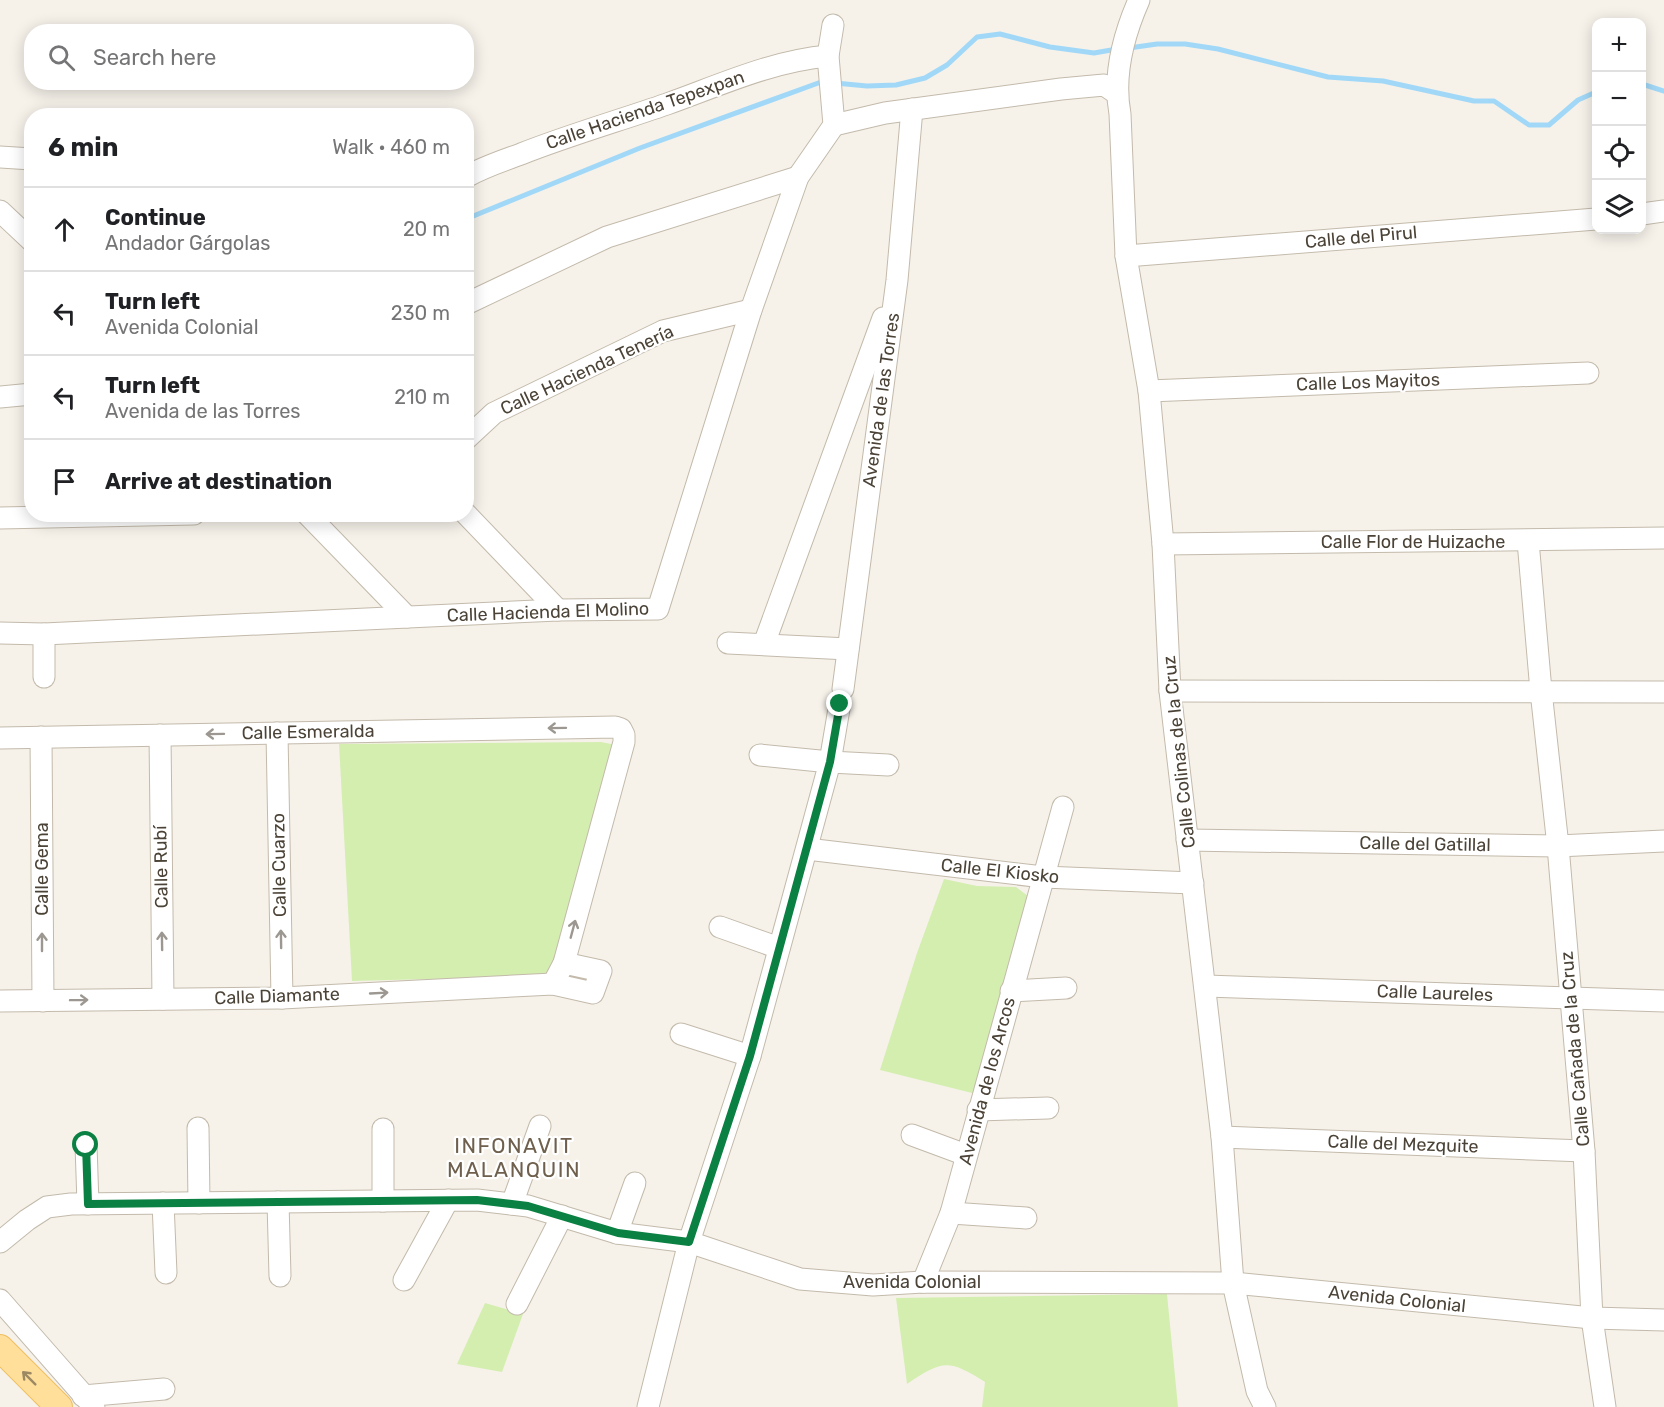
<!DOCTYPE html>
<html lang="en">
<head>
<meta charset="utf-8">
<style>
	:root { --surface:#fff; --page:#f2f2f2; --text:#202124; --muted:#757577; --line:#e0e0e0 }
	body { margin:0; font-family:Rubik,sans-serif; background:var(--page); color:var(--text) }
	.controls { position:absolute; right:18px; top:18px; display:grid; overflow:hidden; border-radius:12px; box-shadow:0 3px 15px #0003 }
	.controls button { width:54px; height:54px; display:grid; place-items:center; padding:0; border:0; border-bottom:2px solid var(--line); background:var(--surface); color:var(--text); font:30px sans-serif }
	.stop { position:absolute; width:18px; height:18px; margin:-14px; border:4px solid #0b8043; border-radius:50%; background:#fff }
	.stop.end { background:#0b8043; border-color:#fff; box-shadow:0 2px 6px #0008 }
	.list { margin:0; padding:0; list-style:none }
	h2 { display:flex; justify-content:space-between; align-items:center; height:78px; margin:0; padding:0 24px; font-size:26px }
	h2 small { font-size:20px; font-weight:400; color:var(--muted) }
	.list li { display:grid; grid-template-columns:39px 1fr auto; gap:18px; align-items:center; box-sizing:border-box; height:84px; padding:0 24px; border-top:2px solid var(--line) }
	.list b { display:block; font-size:22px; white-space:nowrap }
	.list p { margin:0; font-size:20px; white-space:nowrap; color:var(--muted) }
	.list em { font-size:20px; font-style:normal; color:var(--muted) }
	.icon { flex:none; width:33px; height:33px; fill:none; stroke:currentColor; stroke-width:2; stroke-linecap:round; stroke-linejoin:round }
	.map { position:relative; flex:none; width:1664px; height:1407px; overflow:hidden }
	.search { position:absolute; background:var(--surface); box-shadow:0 3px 15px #0003; left:24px; top:24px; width:450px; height:66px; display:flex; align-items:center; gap:15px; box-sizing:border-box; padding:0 21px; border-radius:24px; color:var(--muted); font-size:22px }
	.panel { position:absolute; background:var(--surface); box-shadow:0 3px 15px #0003; left:24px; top:108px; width:450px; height:414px; border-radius:24px }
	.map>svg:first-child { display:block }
	.green { fill:#d4eeb0 }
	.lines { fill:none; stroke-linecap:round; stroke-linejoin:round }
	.stream { stroke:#a2d8f7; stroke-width:5 }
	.minor-casing { stroke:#c3baab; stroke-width:23 }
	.major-casing { stroke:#efbe5f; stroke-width:28 }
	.minor { stroke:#fff; stroke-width:21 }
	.major { stroke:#ffdf9a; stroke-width:26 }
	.oneway { stroke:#9c9891 }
	.oneway2 { stroke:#9c8964 }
	.route { stroke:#0b8043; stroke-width:8 }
	.labels { text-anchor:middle; stroke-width:4.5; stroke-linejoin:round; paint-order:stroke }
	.street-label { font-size:18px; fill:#4b4337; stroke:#fff }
	.quarter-label { font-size:21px; letter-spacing:1.5px; fill:#6f604d; stroke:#fff }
</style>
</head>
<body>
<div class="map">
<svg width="1664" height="1407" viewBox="0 0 1664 1407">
	<rect width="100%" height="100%" fill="#f6f2ea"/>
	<!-- green -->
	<g class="green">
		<path d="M601,742l15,3 -56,204 -12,27 -196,5 -13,-237z"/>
		<path d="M944,879l33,7 39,1 12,9 -52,198 -96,-24 37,-117z"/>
		<path d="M1167,1294l11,113h-196l3,-25c-37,-23 -42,-22 -78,2l-11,-86z"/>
		<path d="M485,1303l38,11 -21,58 -45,-8z"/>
	</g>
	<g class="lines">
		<!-- stream -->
		<g class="stream">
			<path d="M1129,48l28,-4h28l33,5 110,28 55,4 91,20h20l35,24h20l29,-25 18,-8"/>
			<path d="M835,83l32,3 29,-1 29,-7 22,-13 30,-28 23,-3 50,13 44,6 23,-4"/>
			<path d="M1642,84l22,7"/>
			<path d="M466,219l174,-71 181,-66 5,1"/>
		</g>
		<!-- minor casing -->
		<g class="minor-casing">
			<g id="minor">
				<path d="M1139,0c-15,34 -26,76 -19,114l6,142 23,135 14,153 7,147 52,446 11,146 24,108 8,16"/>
				<path d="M834,125l51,-12 176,-24 43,-4 12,8"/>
				<path d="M0,157l32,2"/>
				<path d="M466,177c17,-10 36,-16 55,-23 48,-19 97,-33 146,-50 53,-19 105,-43 161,-48"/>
				<path d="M0,211l32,30"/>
				<path d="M1642,214l22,-3"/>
				<path d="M1126,256l470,-37"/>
				<path d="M466,304l141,-67 191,-60"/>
				<path d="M1149,391l439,-18"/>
				<path d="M0,397l32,-3"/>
				<path d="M466,439l28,-26 169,-82 88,-21"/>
				<path d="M307,514l100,103"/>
				<path d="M466,514l92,96"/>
				<path d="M0,518l194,-4"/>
				<path d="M1528,541l13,150 17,155 26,305 8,167 13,89"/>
				<path d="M1163,544l501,-6"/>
				<path d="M0,633l44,1 514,-24 100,-1 93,-299 47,-133 36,-52 -6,-69 5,-31"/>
				<path d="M728,643l120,6"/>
				<path d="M764,644l119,-326"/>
				<path d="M44,677v-43"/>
				<path d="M843,689l54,-409 15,-171"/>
				<path d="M1170,691l494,1"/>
				<path d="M277,733l5,265"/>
				<path d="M160,735l3,264"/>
				<path d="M41,737l2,264"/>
				<path d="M0,738l615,-11 6,2 3,6v7l-60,221 -11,21"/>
				<path d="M760,755l70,7 58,3"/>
				<path d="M1187,840l371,6 106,-5"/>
				<path d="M807,849l236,28 150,6"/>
				<path d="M720,927l59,21"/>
				<path d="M1206,986l458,15"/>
				<path d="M1011,991l55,-3"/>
				<path d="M0,1001l282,-3 271,-14 40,9 8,-22 -37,-8"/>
				<path d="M681,1034l69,22"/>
				<path d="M978,1110l70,-2"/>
				<path d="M198,1128l1,75"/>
				<path d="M383,1129v72"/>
				<path d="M912,1135l54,20"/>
				<path d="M1222,1137l362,14"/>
				<path d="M86,1145l2,59"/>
				<path d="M278,1202l2,74"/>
				<path d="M163,1203l3,70"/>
				<path d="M512,1204l28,-78"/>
				<path d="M951,1213l75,5"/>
				<path d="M617,1233l18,-50"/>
				<path d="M0,1242l27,-22 20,-13 24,-3 406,-4 51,6 89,27 72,9 111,37 73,6 50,-3 310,1 359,35 72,2"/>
				<path d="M404,1280l44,-80"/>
				<path d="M923,1282l28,-69 112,-406"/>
				<path d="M0,1300l94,107"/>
				<path d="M517,1304l45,-88"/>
				<path d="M83,1396l81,-7"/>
				<path d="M648,1407l41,-165 61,-186 80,-294 10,-59"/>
			</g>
		</g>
		<!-- major casing -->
		<g class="major-casing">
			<path id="major" d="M0,1348l59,59"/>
		</g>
		<!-- minor -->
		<use href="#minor" class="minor"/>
		<!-- major -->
		<use href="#major" class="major"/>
	</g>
	<!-- one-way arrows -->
	<defs><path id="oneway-shaft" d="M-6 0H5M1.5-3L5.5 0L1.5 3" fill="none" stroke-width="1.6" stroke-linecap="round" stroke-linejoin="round" transform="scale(1.5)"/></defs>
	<g class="oneway">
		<use href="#oneway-shaft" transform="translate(557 728) rotate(179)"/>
		<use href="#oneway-shaft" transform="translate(215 734) rotate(179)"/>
		<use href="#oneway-shaft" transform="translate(573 929) rotate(-75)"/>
		<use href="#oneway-shaft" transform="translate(281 939) rotate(-91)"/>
		<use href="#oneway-shaft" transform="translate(162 941) rotate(-91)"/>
		<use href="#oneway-shaft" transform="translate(42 942) rotate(-90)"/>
		<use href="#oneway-shaft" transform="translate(379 993) rotate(-3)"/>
		<use href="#oneway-shaft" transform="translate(79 1000) rotate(-1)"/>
	</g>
	<use class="oneway2" href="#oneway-shaft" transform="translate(29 1378) rotate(-135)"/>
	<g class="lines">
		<!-- route -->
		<path class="route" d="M86,1145l2,59 389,-4 51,6 90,27 71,9 61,-186 80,-294 10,-58"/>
	</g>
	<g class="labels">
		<!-- street labels -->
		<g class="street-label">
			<text transform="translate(645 110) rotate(-19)" y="6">Calle Hacienda Tepexpan</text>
			<text transform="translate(1361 237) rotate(-5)" y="6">Calle del Pirul</text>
			<text transform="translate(587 370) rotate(-25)" y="6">Calle Hacienda Tenería</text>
			<text transform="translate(1368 382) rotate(-2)" y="6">Calle Los Mayitos</text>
			<text transform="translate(881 400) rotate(-82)" y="6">Avenida de las Torres</text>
			<text x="1413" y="548">Calle Flor de Huizache</text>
			<text transform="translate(548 612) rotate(-2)" y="6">Calle Hacienda El Molino</text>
			<text transform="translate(308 732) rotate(-1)" y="6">Calle Esmeralda</text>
			<text transform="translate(1179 752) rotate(-96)" y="6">Calle Colinas de la Cruz</text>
			<text transform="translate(1425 844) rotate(1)" y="6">Calle del Gatillal</text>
			<text transform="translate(279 865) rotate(-91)" y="6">Calle Cuarzo</text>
			<text transform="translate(161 867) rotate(-91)" y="6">Calle Rubí</text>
			<text transform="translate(42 869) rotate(-90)" y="6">Calle Gema</text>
			<text transform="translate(1000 871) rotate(6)" y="6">Calle El Kiosko</text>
			<text transform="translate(1435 993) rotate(2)" y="6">Calle Laureles</text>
			<text transform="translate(277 996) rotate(-2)" y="6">Calle Diamante</text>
			<text transform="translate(1575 1049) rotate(-95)" y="6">Calle Cañada de la Cruz</text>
			<text transform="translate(987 1081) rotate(-75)" y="6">Avenida de los Arcos</text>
			<text transform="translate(1403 1144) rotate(2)" y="6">Calle del Mezquite</text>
			<text x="912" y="1288">Avenida Colonial</text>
			<text transform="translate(1397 1299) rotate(6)" y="6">Avenida Colonial</text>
		</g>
		<!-- quarter labels -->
		<g class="quarter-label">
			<text x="514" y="1153">INFONAVIT<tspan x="514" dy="24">MALANQUIN</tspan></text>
		</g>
	</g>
</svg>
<div class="controls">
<button>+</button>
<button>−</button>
<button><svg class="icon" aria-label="locate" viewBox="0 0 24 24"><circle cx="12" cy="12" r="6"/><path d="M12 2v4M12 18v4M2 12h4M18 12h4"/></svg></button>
<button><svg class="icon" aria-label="layers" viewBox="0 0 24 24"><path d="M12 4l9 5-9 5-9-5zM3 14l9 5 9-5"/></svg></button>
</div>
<div class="stop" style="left:86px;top:1145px"></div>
<div class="stop end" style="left:840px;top:704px"></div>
<div class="search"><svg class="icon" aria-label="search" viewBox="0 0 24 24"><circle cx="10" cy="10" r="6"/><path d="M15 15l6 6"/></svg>Search here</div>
<section class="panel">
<h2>6 min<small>Walk · 460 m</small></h2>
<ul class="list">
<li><svg class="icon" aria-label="ahead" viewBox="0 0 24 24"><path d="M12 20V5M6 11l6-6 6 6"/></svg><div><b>Continue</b><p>Andador Gárgolas</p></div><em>20 m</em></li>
<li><svg class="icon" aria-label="left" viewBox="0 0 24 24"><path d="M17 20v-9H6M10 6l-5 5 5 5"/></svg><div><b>Turn left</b><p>Avenida Colonial</p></div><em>230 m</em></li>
<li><svg class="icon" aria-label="left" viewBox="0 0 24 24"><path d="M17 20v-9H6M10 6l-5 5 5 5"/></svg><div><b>Turn left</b><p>Avenida de las Torres</p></div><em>210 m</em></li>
<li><svg class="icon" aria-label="arrive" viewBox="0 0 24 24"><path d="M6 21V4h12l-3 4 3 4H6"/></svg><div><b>Arrive at destination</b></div></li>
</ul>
</section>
</div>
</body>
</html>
